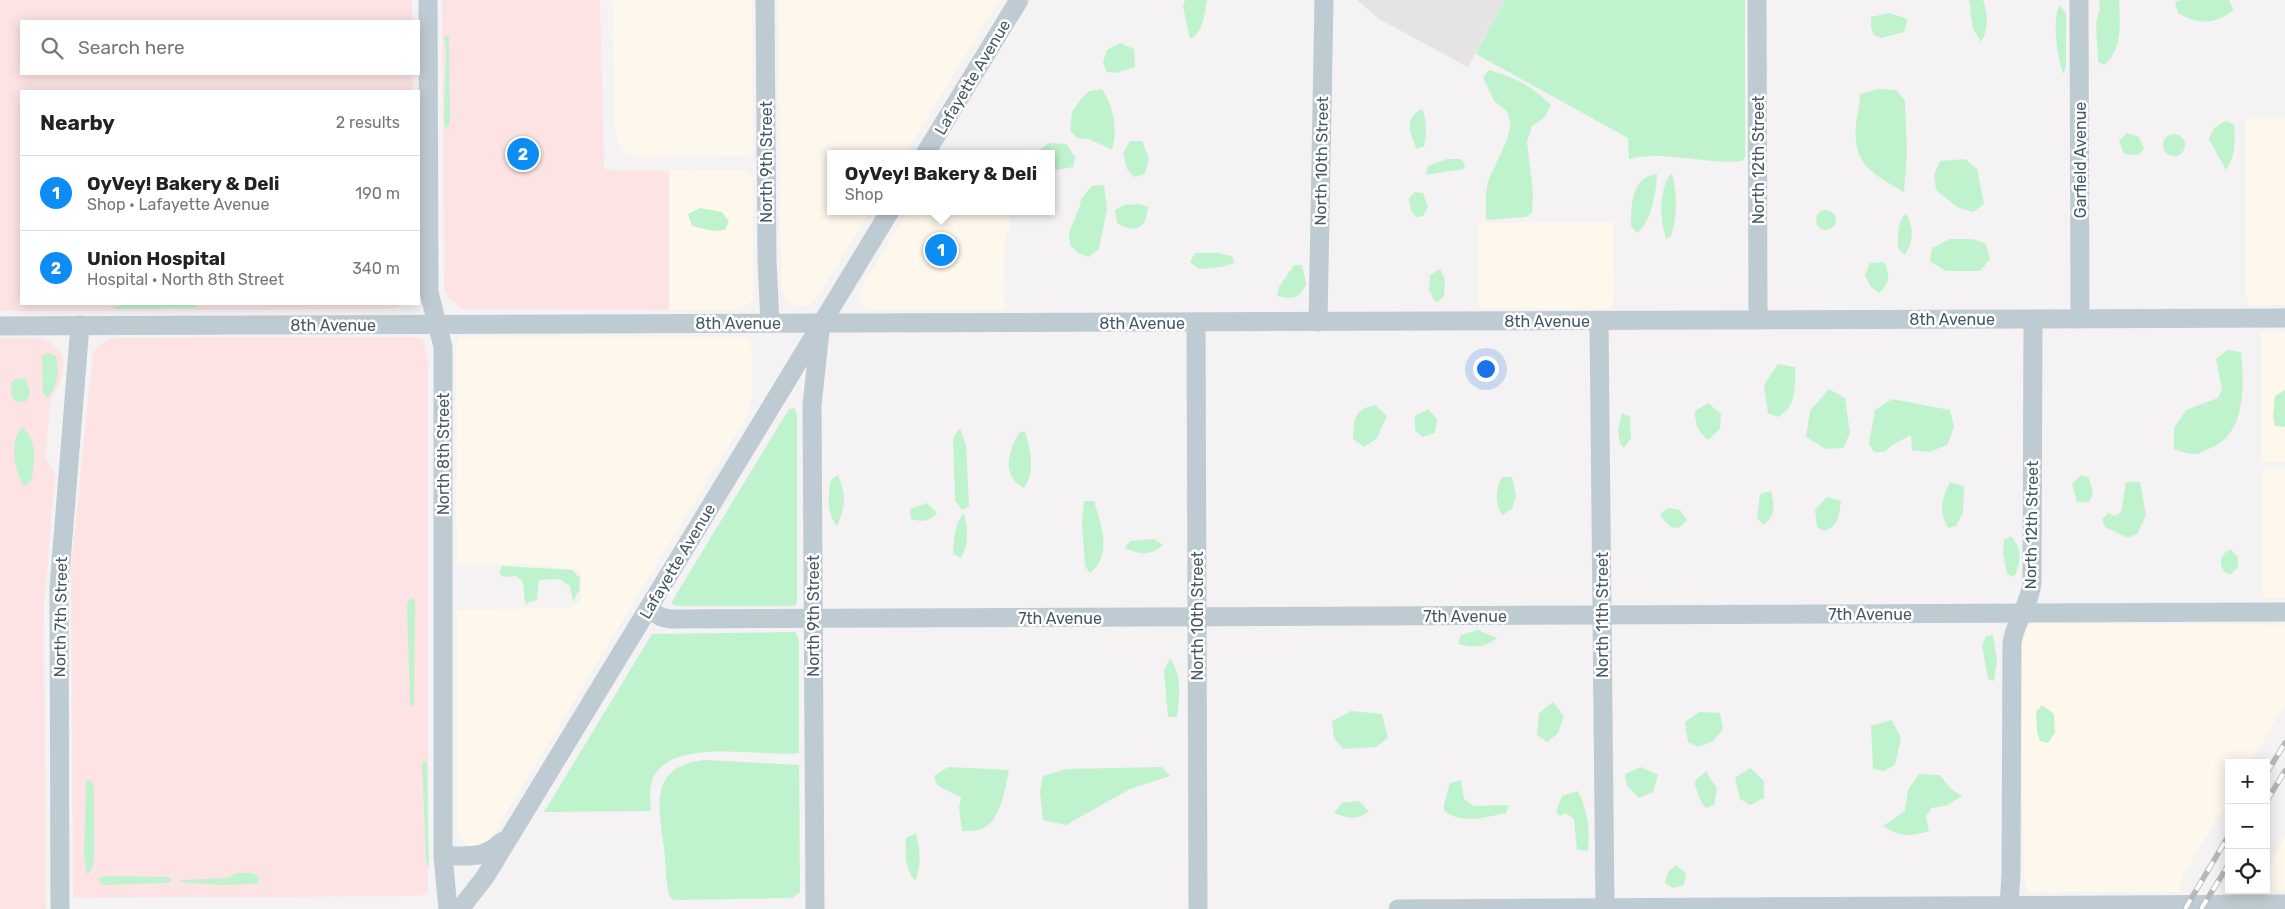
<!DOCTYPE html>
<html lang="en">
<head>
<meta charset="utf-8">
<style>
	:root { --surface:#fff; --page:#f2f2f2; --text:#222; --muted:#767676; --line:#e0e0e0; --accent:#0d8cf3 }
	body { margin:0; font-family:Rubik,sans-serif; background:var(--page); color:var(--text) }
	.controls { position:absolute; right:15px; bottom:15px; display:grid; overflow:hidden; border-radius:0px; box-shadow:0 2px 12px #0003 }
	.controls button { width:45px; height:45px; display:grid; place-items:center; padding:0; border:0; border-bottom:1px solid var(--line); background:var(--surface); color:var(--text); font:25px sans-serif }
	.you { position:absolute; left:1485px; top:368px; width:18px; height:18px; margin:-12px; border:4px solid #fff; border-radius:50%; background:#1a73e8; box-shadow:0 0 0 8px #1a73e833 }
	.badge { display:grid; place-items:center; width:32px; height:32px; border-radius:50%; background:var(--accent); color:#fff; font-size:16px; font-weight:700 }
	.pin { position:absolute; translate:-50% -50%; border:2px solid #fff; box-shadow:0 1px 5px #0006 }
	.popup { position:absolute; left:827px; top:150px; width:228px; height:65px; box-sizing:border-box; display:grid; place-content:center; border-radius:0px; background:var(--surface); filter:drop-shadow(0 1px 4px #0005); font-size:16px; white-space:nowrap; color:var(--muted) }
	.popup b { font-size:19px; color:var(--text) }
	.popup::after { content:''; position:absolute; left:50%; top:100%; margin-left:-10px; border:10px solid transparent; border-top-color:var(--surface) }
	.list { margin:0; padding:0; list-style:none }
	h2 { display:flex; justify-content:space-between; align-items:center; height:65px; margin:0; padding:0 20px; font-size:21px }
	h2 small { font-size:16px; font-weight:400; color:var(--muted) }
	.list li { display:grid; grid-template-columns:32px 1fr auto; gap:15px; align-items:center; box-sizing:border-box; height:75px; padding:0 20px; border-top:1px solid var(--line) }
	.list b { display:block; font-size:19px; white-space:nowrap }
	.list p { margin:0; font-size:16px; white-space:nowrap; color:var(--muted) }
	.list em { font-size:16px; font-style:normal; color:var(--muted) }
	.icon { flex:none; width:28px; height:28px; fill:none; stroke:currentColor; stroke-width:2; stroke-linecap:round; stroke-linejoin:round }
	.map { position:relative; flex:none; width:2285px; height:909px; overflow:hidden }
	.search { position:absolute; background:var(--surface); box-shadow:0 2px 12px #0003; left:20px; top:20px; width:400px; height:55px; display:flex; align-items:center; gap:12px; box-sizing:border-box; padding:0 18px; border-radius:0px; color:var(--muted); font-size:19px }
	.panel { position:absolute; background:var(--surface); box-shadow:0 2px 12px #0003; left:20px; top:90px; width:400px; height:215px; border-radius:0px }
	.map>svg:first-child { display:block }
	.commercial { fill:#fef7ec }
	.education { fill:#e5e3e4 }
	.medical { fill:#fde3e4 }
	.green { fill:#bff3cd }
	.lines { fill:none; stroke-linecap:round; stroke-linejoin:round }
	.minor { stroke:#bfcbd2; stroke-width:19 }
	.rail-casing { stroke:#b3b8bc; stroke-width:5.5 }
	.rail { stroke:#fff; stroke-width:4; stroke-dasharray:11; stroke-linecap:butt }
	.labels { text-anchor:middle; stroke-width:5; stroke-linejoin:round; paint-order:stroke }
	.street-label { font-size:16px; fill:#485861; stroke:#fff }
</style>
</head>
<body>
<div class="map">
<svg width="2285" height="909" viewBox="0 0 2285 909">
	<rect width="100%" height="100%" fill="#f4f2f2"/>
	<!-- commercial -->
	<g class="commercial">
		<path d="M612,0h140l1,156 -5,2 -6,-2 -105,1 -14,-5 -6,-13 -2,-11z"/>
		<path d="M778,0h221l-94,154h-74v57h39l-52,85 -9,9 -6,2 -12,-3 -4,-4 -6,-13z"/>
		<path d="M2245,119h40v186h-35l-5,-9z"/>
		<path d="M741,170l8,2 4,6v122l-10,8 -8,2h-66v-139z"/>
		<path d="M908,211h101v20l-4,4 -1,75h-134l-8,-4 -3,-9 1,-6z"/>
		<path d="M1613,222l1,72 -1,10 -6,5 -127,-1 -2,-3v-82z"/>
		<path d="M2285,332v130h-24v-129z"/>
		<path d="M459,337h282l7,2 2,3 2,11v42l-5,20 -258,426 -6,5 -10,1 -10,-5 -6,-13v-219l115,-2 9,-7 1,-24 -2,-7 -58,-6 -65,1 -1,-219z"/>
		<rect x="2263" y="469" width="22" height="129"/>
		<path d="M2032,623l253,2v79l-35,59h-21v36l-47,77 -2,16h-149l-5,-5 -2,-12 -4,-234 6,-16z"/>
		<path d="M2285,835v56l-21,1 2,-2v-18z"/>
	</g>
	<!-- education -->
	<path class="education" d="M1357,0h148l-37,67 -89,-48z"/>
	<!-- medical -->
	<g class="medical">
		<path d="M0,0h412v21h-391v53h391l1,17h-392v213h385l-15,5 -391,2z"/>
		<path d="M442,0h158l4,167 3,3 62,1v139l-207,-1 -14,-12 -4,-8z"/>
		<path d="M416,337l5,1 4,6 3,22v525l-3,3 -7,2 -344,2 -1,-5 -2,-325 22,-216 9,-9 9,-5z"/>
		<path d="M0,338h40l9,3 13,13 2,13 -4,15 -9,16 -6,59 10,17 -11,131 2,304h-46z"/>
	</g>
	<!-- green -->
	<g class="green">
		<path d="M1185,0h22c-3,16 -3,31 -17,39l-7,-32z"/>
		<path d="M1505,0h240v157l-3,4c-38,4 -76,-11 -113,-2l-1,-21 -152,-84z"/>
		<path d="M1969,0h14c5,14 6,30 -2,42l-8,-13z"/>
		<path d="M2099,0h20c1,23 4,50 -15,65l-6,-3 -2,-39 4,-14z"/>
		<path d="M2181,0h48l5,10c-21,15 -34,15 -56,3l-3,-11z"/>
		<path d="M2060,5l6,9v53l-3,7c-5,-15 -12,-55 -3,-69z"/>
		<path d="M1889,13l19,6 -4,13 -23,6 -7,-3 -3,-8v-10z"/>
		<path d="M447,35l2,2 1,86 -4,6 -2,-7 2,-72 -2,-13z"/>
		<path d="M1120,43l14,6 1,18 -19,6 -9,-1 -4,-10 4,-12z"/>
		<path d="M1489,70c27,8 41,15 62,35l-6,12 -13,9 -5,16 6,50 -1,21 -6,4 -40,3v-26l2,-13 19,-41 4,-17 -5,-13 -12,-9 -11,-24z"/>
		<path d="M1102,89c12,18 16,41 10,61l-23,-11 -12,-1 -7,-8 2,-18 8,-12 9,-9z"/>
		<path d="M1878,89l18,1 9,11 2,51 -3,40c-30,-17 -52,-28 -48,-67 1,-11 4,-20 4,-31z"/>
		<path d="M1422,109c5,12 5,24 2,37l-7,3c-8,-15 -13,-32 5,-40z"/>
		<path d="M2226,121l8,4c1,17 2,31 -8,45l-17,-31 5,-11z"/>
		<path d="M2127,133l12,4 5,12 -5,6 -15,-1 -5,-13z"/>
		<circle cx="2174" cy="145" r="11"/>
		<path d="M1130,141h12l7,18 -4,15 -11,3 -7,-8 -4,-16z"/>
		<path d="M1049,143l17,1 9,13 -2,10 -22,4v-17h-12l-1,-3z"/>
		<path d="M1447,159h14l4,6 -1,4 -38,6 2,-9z"/>
		<path d="M1965,159l12,10 7,35 -11,8 -16,-5 -21,-17 -2,-15 6,-14z"/>
		<path d="M1672,173c5,22 6,41 -1,63l-5,3c-6,-19 -8,-51 6,-66z"/>
		<path d="M1657,174c-1,18 -5,47 -20,59l-6,-7c0,-21 0,-49 26,-52z"/>
		<path d="M1104,185l3,24 -8,40 -10,8 -11,-4 -8,-8 -1,-12 11,-27 1,-7 11,-13z"/>
		<path d="M1415,192l8,1 5,14 -5,9 -7,1 -5,-6 -2,-13z"/>
		<path d="M1140,204l8,3c-2,22 -12,27 -31,16l-2,-13 9,-5z"/>
		<path d="M700,208l22,4 7,9 -4,9 -11,1 -22,-5 -4,-12z"/>
		<circle cx="1826" cy="220" r="10"/>
		<path d="M1906,213c8,16 8,26 -1,42l-7,-7c0,-12 -1,-26 8,-35z"/>
		<path d="M1950,239h23l13,5 4,15 -10,12h-34l-16,-10 2,-13z"/>
		<path d="M1195,253h22l15,3 3,7 -14,4 -22,2 -9,-7z"/>
		<path d="M1884,262c6,13 7,20 -5,31l-9,-7 -5,-11 5,-12z"/>
		<path d="M1294,265h8l4,19c-8,16 -11,15 -29,12l2,-9z"/>
		<path d="M1440,269l5,10 -1,17 -6,6h-3l-6,-12 1,-15z"/>
		<path d="M196,304v3l-4,1 -79,1v-2l9,-2z"/>
		<path d="M2227,350l14,2c3,32 6,81 -30,96 -6,2 -13,7 -18,6 -6,0 -13,-3 -19,-5v-21l12,-18 32,-12 4,-9 -6,-30z"/>
		<path d="M47,353l9,3c3,16 3,29 -9,42l-4,-5 -1,-37z"/>
		<path d="M1778,364l17,3c0,19 2,40 -17,50l-10,-4 -4,-28z"/>
		<path d="M17,378l9,1 4,13 -3,9 -11,1 -4,-5 -1,-13z"/>
		<path d="M1829,389l16,9 5,35 -7,15 -17,1 -20,-12 4,-26z"/>
		<path d="M2285,390v37l-10,-1 -2,-9 2,-21z"/>
		<path d="M1892,399l58,11 4,17 -7,18 -18,7 -17,-2 -1,-15 -17,9 -10,8h-10l-5,-8 6,-34z"/>
		<path d="M1708,403l13,11 -1,15 -12,11c-10,-8 -13,-16 -13,-29z"/>
		<path d="M1375,405l12,11 -10,22 -13,9 -11,-8c1,-19 0,-29 22,-34z"/>
		<path d="M794,408l3,7v187l-2,4h-120l-4,-3 118,-194z"/>
		<path d="M1428,409l9,10 -2,14 -13,4 -7,-7v-14z"/>
		<path d="M1622,413l8,4 1,21 -7,10 -4,-4 -2,-14z"/>
		<path d="M22,427c16,12 12,35 10,53l-8,6c-10,-15 -15,-46 -2,-59z"/>
		<path d="M960,428l6,18 3,60 -7,4 -7,-10 -2,-62z"/>
		<path d="M1025,431c5,19 11,40 -1,57 -23,-12 -16,-36 -5,-55z"/>
		<path d="M838,475c8,20 8,31 -1,51 -11,-13 -9,-30 -6,-46z"/>
		<path d="M2081,475l8,2 4,16 -4,9h-12l-5,-18z"/>
		<path d="M1502,477h10l4,19 -4,13 -10,6c-7,-13 -7,-24 0,-38z"/>
		<path d="M1950,482l14,4 -1,27 -7,13 -8,2c-10,-16 -6,-30 2,-46z"/>
		<path d="M2126,482h14l6,33 -8,18 -10,5 -23,-11 -3,-7 6,-7 7,3 6,-3z"/>
		<path d="M1771,491c3,14 6,25 -8,34l-6,-7 3,-24z"/>
		<path d="M1827,497l14,4c-2,13 -2,26 -17,30l-7,-4 -2,-17z"/>
		<path d="M1084,501h10c7,23 19,54 -4,72l-5,-7 -3,-43z"/>
		<path d="M927,503l10,10c-8,9 -15,9 -26,6l-1,-10z"/>
		<path d="M1668,508l12,2 7,10c-11,14 -19,8 -27,-6z"/>
		<path d="M964,513c4,18 5,30 -3,45l-8,-4c1,-15 1,-29 11,-41z"/>
		<path d="M2011,536c12,15 10,24 3,41l-7,-3 -4,-20 1,-14z"/>
		<path d="M1154,539l9,6c-13,11 -23,10 -38,3l5,-7z"/>
		<path d="M2230,549l8,8v10l-8,8 -7,-4c-4,-11 -3,-15 7,-22z"/>
		<path d="M502,566l70,4 8,8 -1,13 -6,10 -3,-15 -11,-7 -20,1 -2,20 -12,4 -2,-22 -7,-6 -12,1 -5,-4z"/>
		<path d="M410,598l5,2 -1,107 -4,-3 -3,-100z"/>
		<path d="M1478,630l19,8c-13,10 -24,10 -39,6l3,-9z"/>
		<path d="M795,632l4,9v112c-37,5 -131,-18 -147,28 -3,10 -2,20 -1,30l-107,1 108,-178z"/>
		<path d="M1993,635l4,26 -3,20 -6,-2 -6,-34 4,-9z"/>
		<path d="M1170,658c12,19 10,37 7,59h-9l-4,-46z"/>
		<path d="M1553,702l11,14 -6,17 -11,9 -10,-7 2,-22z"/>
		<path d="M2042,705l12,9 1,19 -7,10 -8,-2 -3,-9 -1,-20z"/>
		<path d="M1351,711l31,3 6,24 -12,9 -33,2 -9,-11 -2,-17z"/>
		<path d="M1699,712l21,1 3,16 -10,12 -15,6 -10,-5 -3,-20z"/>
		<path d="M1892,720l9,18 -6,27 -11,6 -11,-2 -2,-43z"/>
		<path d="M705,760l94,5 1,127 -8,6 -118,2 -4,-3c-5,-15 -4,-33 -6,-49 -6,-43 -15,-82 41,-88z"/>
		<path d="M424,761l3,1 2,106 -3,-9 -4,-95z"/>
		<path d="M948,767l61,3c-4,19 -9,56 -31,60 -5,1 -11,1 -16,1l-3,-23 2,-11 -23,-11 -4,-10z"/>
		<path d="M1162,767l8,9 -40,13 -64,36 -23,-5 -3,-28 3,-16 24,-7z"/>
		<path d="M1641,767l17,8 -5,17 -14,6 -12,-12 -2,-12z"/>
		<path d="M1750,768l14,13v17l-14,7 -10,-6 -5,-21z"/>
		<path d="M1706,771l11,18 -3,16 -8,3 -5,-6 -7,-20z"/>
		<path d="M1919,774l21,1 10,13 12,8 -14,9 -16,3 -6,8 3,15c-18,6 -30,6 -46,-5l22,-15 3,-21z"/>
		<path d="M86,780l5,1 3,7v70l-2,11 -5,6 -3,-20z"/>
		<path d="M1461,780l3,19 10,7 35,-1 -3,8c-21,4 -43,12 -62,-2v-7l6,-21z"/>
		<path d="M1578,791c10,20 12,38 10,60l-11,-1 -3,-31 -8,-6 -6,3 -4,-4 6,-16z"/>
		<path d="M1359,801l10,10c-11,10 -22,7 -35,2l8,-10z"/>
		<path d="M916,833c4,17 6,32 -1,48 -10,-12 -10,-27 -9,-43z"/>
		<path d="M1676,865l10,8 -2,12 -11,3 -8,-5 3,-11z"/>
		<path d="M235,873h18l7,6 -3,5 -38,1 -40,-3 3,-2 47,-2z"/>
		<path d="M104,876l64,1 4,3 -4,3 -62,2 -6,-2 -2,-4z"/>
	</g>
	<g class="lines">
		<!-- minor -->
		<g class="minor">
			<path d="M428,0l1,292 14,55v509l5,53"/>
			<path d="M765,0l2,261 3,62"/>
			<path d="M1757,0l1,320"/>
			<path d="M2079,0l1,319"/>
			<path d="M925,154l94,-154"/>
			<path d="M1599,321l6,588"/>
			<path d="M1318,322l6,-322"/>
			<path d="M1196,323l2,586"/>
			<path d="M0,326l2285,-8"/>
			<path d="M648,609l13,8 9,2 1615,-7"/>
			<path d="M443,856c26,-1 40,4 60,-15"/>
			<path d="M2009,906l2,-32 1,-231c4,-24 17,-36 20,-60l1,-264"/>
			<path d="M60,909l-1,-322 21,-262"/>
			<path d="M460,909l25,-32 405,-666"/>
			<path d="M815,909l-3,-504 8,-74"/>
			<path d="M1398,909l887,-5"/>
		</g>
		<!-- rail casing -->
		<g class="rail-casing">
			<g id="rail">
				<path d="M2266,774l19,-31"/>
				<path d="M2266,802l19,-31"/>
				<path d="M2185,909l44,-74"/>
				<path d="M2201,909l28,-45"/>
			</g>
		</g>
		<!-- rail -->
		<use href="#rail" class="rail"/>
	</g>
	<g class="labels">
		<!-- street labels -->
		<g class="street-label">
			<text transform="translate(972 77) rotate(-59)" y="6">Lafayette Avenue</text>
			<text transform="translate(1758 160) rotate(-90)" y="6">North 12th Street</text>
			<text transform="translate(2080 160) rotate(-90)" y="6">Garfield Avenue</text>
			<text transform="translate(1321 161) rotate(-89)" y="6">North 10th Street</text>
			<text transform="translate(766 162) rotate(-90)" y="6">North 9th Street</text>
			<text x="1952" y="325">8th Avenue</text>
			<text x="1547" y="327">8th Avenue</text>
			<text x="738" y="329">8th Avenue</text>
			<text x="1142" y="329">8th Avenue</text>
			<text x="333" y="331">8th Avenue</text>
			<text transform="translate(443 454) rotate(-90)" y="6">North 8th Street</text>
			<text transform="translate(2031 525) rotate(-89)" y="6">North 12th Street</text>
			<text transform="translate(677 561) rotate(-59)" y="6">Lafayette Avenue</text>
			<text x="1870" y="620">7th Avenue</text>
			<text transform="translate(1602 615) rotate(-90)" y="6">North 11th Street</text>
			<text transform="translate(813 616) rotate(-90)" y="6">North 9th Street</text>
			<text transform="translate(1197 616) rotate(-90)" y="6">North 10th Street</text>
			<text x="1465" y="622">7th Avenue</text>
			<text transform="translate(60 617) rotate(-89)" y="6">North 7th Street</text>
			<text x="1060" y="624">7th Avenue</text>
		</g>
	</g>
</svg>
<div class="controls">
<button>+</button>
<button>−</button>
<button><svg class="icon" aria-label="locate" viewBox="0 0 24 24"><circle cx="12" cy="12" r="6"/><path d="M12 2v4M12 18v4M2 12h4M18 12h4"/></svg></button>
</div>
<div class="you"></div>
<div class="pin badge" style="left:941px;top:250px">1</div>
<div class="popup"><b>OyVey! Bakery &amp; Deli</b>Shop</div>
<div class="pin badge" style="left:523px;top:154px">2</div>
<div class="search"><svg class="icon" aria-label="search" viewBox="0 0 24 24"><circle cx="10" cy="10" r="6"/><path d="M15 15l6 6"/></svg>Search here</div>
<section class="panel">
<h2>Nearby<small>2 results</small></h2>
<ul class="list">
<li><span class="badge">1</span><div><b>OyVey! Bakery &amp; Deli</b><p>Shop · Lafayette Avenue</p></div><em>190 m</em></li>
<li><span class="badge">2</span><div><b>Union Hospital</b><p>Hospital · North 8th Street</p></div><em>340 m</em></li>
</ul>
</section>
</div>
</body>
</html>
